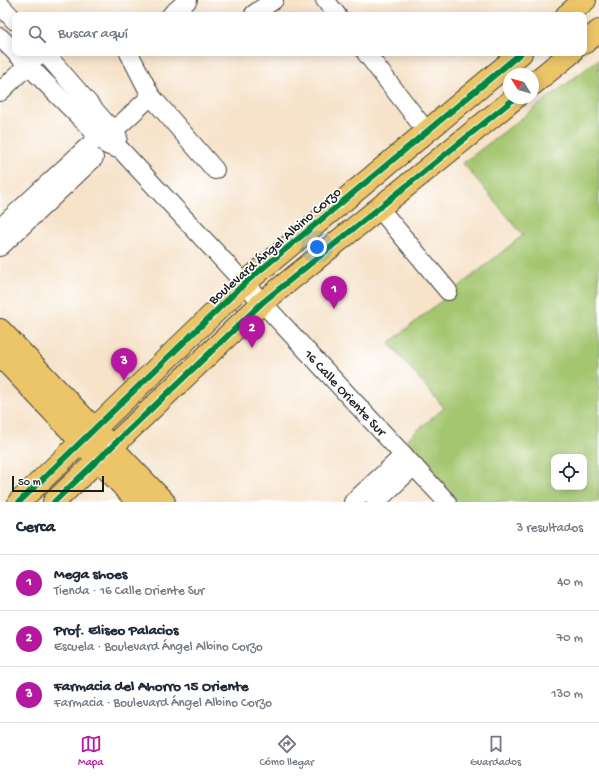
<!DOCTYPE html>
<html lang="es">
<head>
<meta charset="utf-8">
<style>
	:root { --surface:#fff; --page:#f2f2f3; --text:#1f2937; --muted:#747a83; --line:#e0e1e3; --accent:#b5179e }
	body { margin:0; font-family:"Gochi Hand",sans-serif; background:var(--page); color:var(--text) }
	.controls { position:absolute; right:12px; bottom:12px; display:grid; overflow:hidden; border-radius:8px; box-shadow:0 2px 10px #0003 }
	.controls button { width:36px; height:36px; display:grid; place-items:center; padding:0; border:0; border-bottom:1px solid var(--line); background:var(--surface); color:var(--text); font:20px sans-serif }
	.compass { position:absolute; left:503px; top:68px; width:36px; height:36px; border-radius:50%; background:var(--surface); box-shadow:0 2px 10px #0003; rotate:307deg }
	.scale { position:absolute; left:12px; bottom:10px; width:92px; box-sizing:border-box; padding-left:4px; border:2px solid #1c1c1c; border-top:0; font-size:11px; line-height:14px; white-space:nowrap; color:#1c1c1c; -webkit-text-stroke:3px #fff; paint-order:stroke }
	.you { position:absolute; left:317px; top:247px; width:14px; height:14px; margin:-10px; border:3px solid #fff; border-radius:50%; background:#1a73e8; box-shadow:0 0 0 6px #1a73e833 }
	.badge { display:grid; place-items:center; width:26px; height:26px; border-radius:50%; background:var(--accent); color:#fff; font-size:13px; font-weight:700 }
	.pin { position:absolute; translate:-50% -33px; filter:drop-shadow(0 1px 2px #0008) }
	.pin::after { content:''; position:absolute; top:21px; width:14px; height:12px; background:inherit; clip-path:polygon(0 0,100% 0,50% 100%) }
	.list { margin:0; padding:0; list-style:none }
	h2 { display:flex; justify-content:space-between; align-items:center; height:52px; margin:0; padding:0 16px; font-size:17px }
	h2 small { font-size:13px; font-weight:400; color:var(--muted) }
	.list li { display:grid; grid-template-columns:26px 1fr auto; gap:12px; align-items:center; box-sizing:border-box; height:56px; padding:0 16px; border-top:1px solid var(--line) }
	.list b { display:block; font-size:15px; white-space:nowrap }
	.list p { margin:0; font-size:13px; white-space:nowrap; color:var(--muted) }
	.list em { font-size:13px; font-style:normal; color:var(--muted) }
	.icon { flex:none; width:22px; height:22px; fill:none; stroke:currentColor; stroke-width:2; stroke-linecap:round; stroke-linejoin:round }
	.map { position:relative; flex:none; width:599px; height:502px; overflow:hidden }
	.search { position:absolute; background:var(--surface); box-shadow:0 2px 10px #0003; left:12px; right:12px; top:12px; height:44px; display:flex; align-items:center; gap:10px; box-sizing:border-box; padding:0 14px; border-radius:8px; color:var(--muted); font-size:15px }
	.sheet { height:220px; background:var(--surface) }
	nav { display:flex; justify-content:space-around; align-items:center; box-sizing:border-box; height:56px; border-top:1px solid var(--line); background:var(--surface); font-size:11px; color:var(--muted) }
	nav a { display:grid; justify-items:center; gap:2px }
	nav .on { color:var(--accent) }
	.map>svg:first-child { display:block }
	.green { fill:#a4c670; stroke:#607146; fill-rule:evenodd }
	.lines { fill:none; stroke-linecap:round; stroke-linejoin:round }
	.minor-casing { stroke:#3d3a36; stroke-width:20 }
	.major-casing { stroke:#3d3a36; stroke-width:24 }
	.minor { stroke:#fff; stroke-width:18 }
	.major { stroke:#ecc569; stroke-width:22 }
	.cycleway-casing { stroke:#fff; stroke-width:8 }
	.cycleway { stroke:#00873e; stroke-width:6 }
	.labels { text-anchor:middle; stroke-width:3.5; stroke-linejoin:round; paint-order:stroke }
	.street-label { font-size:14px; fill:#1c1c1c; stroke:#fff }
</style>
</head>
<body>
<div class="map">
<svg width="599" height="502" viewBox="0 0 599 502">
	<rect width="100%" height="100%" fill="#fff"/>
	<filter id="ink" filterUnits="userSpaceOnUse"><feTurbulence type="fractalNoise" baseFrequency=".025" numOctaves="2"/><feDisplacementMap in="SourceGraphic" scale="8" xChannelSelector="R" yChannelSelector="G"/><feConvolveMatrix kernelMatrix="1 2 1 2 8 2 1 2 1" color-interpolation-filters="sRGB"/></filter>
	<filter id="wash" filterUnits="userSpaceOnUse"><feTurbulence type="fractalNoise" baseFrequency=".012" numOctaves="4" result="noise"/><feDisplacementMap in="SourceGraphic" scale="16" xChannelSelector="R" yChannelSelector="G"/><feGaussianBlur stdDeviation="0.9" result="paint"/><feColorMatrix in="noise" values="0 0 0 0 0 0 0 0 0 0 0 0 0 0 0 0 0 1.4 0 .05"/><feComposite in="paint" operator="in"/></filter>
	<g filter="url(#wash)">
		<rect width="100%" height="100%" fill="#f6e3ca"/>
		<!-- green -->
		<path class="green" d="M599,59v443h-141l-52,-62 38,-32 -55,-65 134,-108 -60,-72zM554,457h30v30h-30z"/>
	</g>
	<g filter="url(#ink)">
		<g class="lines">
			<!-- minor casing -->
			<g class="minor-casing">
				<g id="minor">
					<path d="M325,0l12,15"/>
					<path d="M0,5l15,16"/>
					<path d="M254,14l20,-14"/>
					<path d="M171,15l17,-15"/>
					<path d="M0,37l15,15"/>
					<path d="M16,53l91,92 14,5 326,352"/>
					<path d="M45,53l73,84"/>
					<path d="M366,53l61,79"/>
					<path d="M0,92l35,-34"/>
					<path d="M151,96l64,74"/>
					<path d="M379,208l69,83"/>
					<path d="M0,228l98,-91 13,-9 10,-4 30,-28 -22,-43"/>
					<path d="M0,247l94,-89"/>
					<path d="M353,502l51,-47"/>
					<path d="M376,502l38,-36"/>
				</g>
			</g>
			<!-- major casing -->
			<g class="major-casing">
				<g id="major">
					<path d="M567,15l18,-15"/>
					<path d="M584,43l15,-12"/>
					<path d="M533,84l38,-31"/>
					<path d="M0,330l164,172"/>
					<path d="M0,355l138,147"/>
					<path d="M19,502l226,-219 276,-230"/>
					<path d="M54,502l209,-200 252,-204"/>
				</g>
			</g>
			<!-- minor -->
			<use href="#minor" class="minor"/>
			<!-- major -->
			<use href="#major" class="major"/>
			<!-- cycleway casing -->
			<g class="cycleway-casing">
				<g id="cycleway">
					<path d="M19,502l226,-219 276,-230"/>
					<path d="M54,502l209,-200 252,-204"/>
				</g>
			</g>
			<!-- cycleway -->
			<use href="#cycleway" class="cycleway"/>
		</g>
	</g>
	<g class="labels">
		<!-- street labels -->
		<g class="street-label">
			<text transform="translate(274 245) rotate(-41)" y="5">Boulevard Ángel Albino Corzo</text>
			<text transform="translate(346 392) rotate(47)" y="5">16 Calle Oriente Sur</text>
		</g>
	</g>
</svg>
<div class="controls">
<button><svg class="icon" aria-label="locate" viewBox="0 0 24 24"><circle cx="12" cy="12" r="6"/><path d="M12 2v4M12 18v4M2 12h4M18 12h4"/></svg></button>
</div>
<svg class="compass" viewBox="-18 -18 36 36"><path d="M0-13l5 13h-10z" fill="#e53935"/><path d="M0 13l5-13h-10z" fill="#747a83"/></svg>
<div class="scale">50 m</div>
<div class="you"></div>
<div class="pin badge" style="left:334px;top:309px">1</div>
<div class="pin badge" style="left:252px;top:348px">2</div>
<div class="pin badge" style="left:124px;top:381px">3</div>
<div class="search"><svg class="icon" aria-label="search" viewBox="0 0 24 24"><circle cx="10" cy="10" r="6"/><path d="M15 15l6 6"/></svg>Buscar aquí</div>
</div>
<section class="sheet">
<h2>Cerca<small>3 resultados</small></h2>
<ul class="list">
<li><span class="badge">1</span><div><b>Mega shoes</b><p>Tienda · 16 Calle Oriente Sur</p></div><em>40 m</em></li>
<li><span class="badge">2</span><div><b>Prof. Eliseo Palacios</b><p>Escuela · Boulevard Ángel Albino Corzo</p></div><em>70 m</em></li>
<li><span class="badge">3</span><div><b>Farmacia del Ahorro 15 Oriente</b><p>Farmacia · Boulevard Ángel Albino Corzo</p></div><em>130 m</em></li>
</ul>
</section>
<nav>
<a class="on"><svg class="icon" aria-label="map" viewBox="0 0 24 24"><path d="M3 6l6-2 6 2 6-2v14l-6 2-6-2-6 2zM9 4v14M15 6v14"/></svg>Mapa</a>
<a><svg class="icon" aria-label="directions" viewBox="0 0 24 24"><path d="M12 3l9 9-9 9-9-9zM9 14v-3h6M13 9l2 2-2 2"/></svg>Cómo llegar</a>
<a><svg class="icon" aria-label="saved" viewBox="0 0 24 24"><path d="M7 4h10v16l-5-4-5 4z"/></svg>Guardados</a>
</nav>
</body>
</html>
